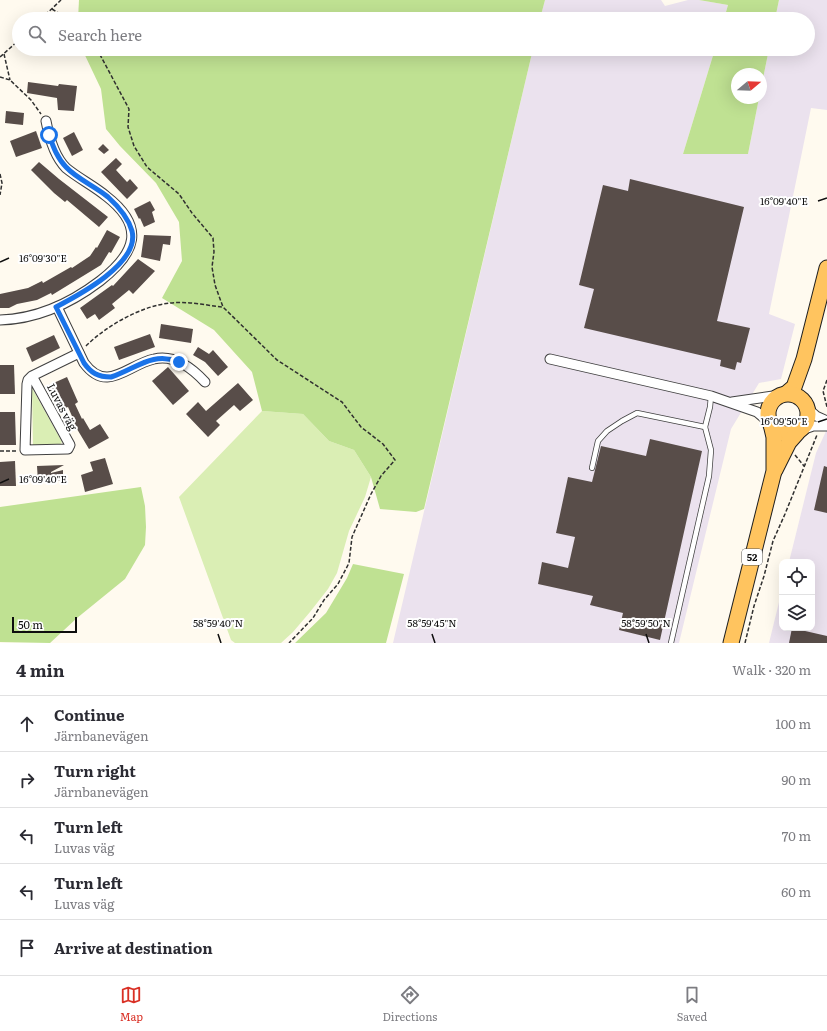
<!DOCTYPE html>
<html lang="en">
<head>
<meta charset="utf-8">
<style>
	:root { --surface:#fff; --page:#f2f2f3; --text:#2b2b33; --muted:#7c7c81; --line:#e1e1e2; --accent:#d93025 }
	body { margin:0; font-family:Literata,serif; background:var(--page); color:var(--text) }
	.controls { position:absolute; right:12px; bottom:12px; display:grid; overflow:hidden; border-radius:8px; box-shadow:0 4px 16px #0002 }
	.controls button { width:36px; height:36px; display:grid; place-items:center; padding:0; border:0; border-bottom:1px solid var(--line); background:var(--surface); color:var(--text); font:20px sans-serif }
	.compass { position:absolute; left:731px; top:68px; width:36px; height:36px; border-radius:50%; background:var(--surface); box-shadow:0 4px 16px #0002; rotate:71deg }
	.scale { position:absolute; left:12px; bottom:10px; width:65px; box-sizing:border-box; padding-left:4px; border:2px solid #0e0e0e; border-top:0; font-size:11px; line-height:14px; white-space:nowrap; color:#0e0e0e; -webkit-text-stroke:3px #fff; paint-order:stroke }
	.stop { position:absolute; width:12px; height:12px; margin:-9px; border:3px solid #1a73e8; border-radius:50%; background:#fff }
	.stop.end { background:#1a73e8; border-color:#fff; box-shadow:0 1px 4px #0008 }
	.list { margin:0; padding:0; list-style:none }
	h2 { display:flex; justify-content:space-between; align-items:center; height:52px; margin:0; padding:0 16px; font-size:17px }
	h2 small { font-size:13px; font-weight:400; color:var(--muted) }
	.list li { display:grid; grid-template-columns:26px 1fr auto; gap:12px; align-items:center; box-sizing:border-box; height:56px; padding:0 16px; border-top:1px solid var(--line) }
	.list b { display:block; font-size:15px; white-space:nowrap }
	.list p { margin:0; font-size:13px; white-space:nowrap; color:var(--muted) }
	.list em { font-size:13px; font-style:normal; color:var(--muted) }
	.icon { flex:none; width:22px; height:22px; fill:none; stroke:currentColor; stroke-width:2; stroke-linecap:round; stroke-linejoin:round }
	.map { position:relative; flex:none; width:827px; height:643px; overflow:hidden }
	.search { position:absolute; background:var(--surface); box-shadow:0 4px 16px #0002; left:12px; right:12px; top:12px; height:44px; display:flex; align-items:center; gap:10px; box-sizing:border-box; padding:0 14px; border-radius:22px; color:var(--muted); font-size:15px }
	.sheet { height:332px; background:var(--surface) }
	nav { display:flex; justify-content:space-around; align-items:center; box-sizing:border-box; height:56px; border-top:1px solid var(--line); background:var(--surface); font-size:11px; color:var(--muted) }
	nav a { display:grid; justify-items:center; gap:2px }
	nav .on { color:var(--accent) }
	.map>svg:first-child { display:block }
	.industrial { fill:#ebe2ee }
	.green { fill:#daeeb4 }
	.forest { fill:#bfe192 }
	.building { fill:#584d49 }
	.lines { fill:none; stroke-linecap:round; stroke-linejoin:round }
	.service-casing { stroke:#414141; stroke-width:6 }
	.minor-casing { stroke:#414141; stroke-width:11 }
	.primary-casing { stroke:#1f1f1f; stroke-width:17 }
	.path { stroke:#303030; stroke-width:1.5; stroke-dasharray:4 2; stroke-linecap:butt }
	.service { stroke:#fff; stroke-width:4.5 }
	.minor { stroke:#fff; stroke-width:9 }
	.primary { stroke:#ffc45f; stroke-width:15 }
	.route { stroke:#1a73e8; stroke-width:5 }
	.ticks { fill:none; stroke:#0e0e0e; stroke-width:1.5 }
	.labels { text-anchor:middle; stroke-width:4; stroke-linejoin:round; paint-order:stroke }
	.shield { fill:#fff; stroke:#565656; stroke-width:1 }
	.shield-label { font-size:10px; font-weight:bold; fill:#0e0e0e }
	.street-label { font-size:11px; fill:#0e0e0e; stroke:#fff }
	.ticks-label { font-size:10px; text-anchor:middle; fill:#0e0e0e; stroke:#fff; stroke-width:4; stroke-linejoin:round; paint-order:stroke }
</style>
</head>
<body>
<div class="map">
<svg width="827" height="643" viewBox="0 0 827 643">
	<rect width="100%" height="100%" fill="#fffaef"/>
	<!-- industrial -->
	<g class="industrial">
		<path d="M545,0h116l4,6 23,-6h11l29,5 -4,14h-184z"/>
		<path d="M779,0h48v110l-16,-2 -42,206 26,10 -14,55 -22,4 -28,46 -52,214h-286l140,-594h182l-32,105h65l11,-56h2v-10l8,-39h39v-30h-33z"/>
		<path d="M827,429v214h-58l13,-53v38h30v-66h-23l27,-109z"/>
	</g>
	<!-- green -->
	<g class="green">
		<path d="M32,388l30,54 -3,4h-26z"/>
		<path d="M262,411l41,3 26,27 25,9 17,27 -6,20 -16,34 -12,42 -9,16 -18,23 -17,20 -12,11h-46l-4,-3 -52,-143z"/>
	</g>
	<!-- forest -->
	<g class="forest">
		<path d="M79,0h466l-5,19h-462z"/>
		<path d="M699,0h80l-4,19h-51l4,-14z"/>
		<path d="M82,49h451l-109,460 -8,3 -36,-3 -9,-32 -17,-27 -25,-9 -26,-27 -41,-3 -10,-39 -38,-42 -52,-32 20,-37 -3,-39 -23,-39 -36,-37 -14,-17 -5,-40z"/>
		<path d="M715,49h54l-8,39v-14h-24v24h22l-11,56h-65z"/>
		<path d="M141,487l4,19 1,21 -1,18 -20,34 -48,39 -27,25 -50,-1v-135z"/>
		<path d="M353,564l51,10 -18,69h-91l31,-30 21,-35z"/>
	</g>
	<!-- building -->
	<g class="building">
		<path d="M28,82l30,4 1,-2 18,2 -3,25 -16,-1 -1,-12 -30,-5z"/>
		<path d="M6,111l18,2 -1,12 -18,-2z"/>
		<path d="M36,131l6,17 -26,9 -6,-16z"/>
		<path d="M74,132l9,18 -11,6 -9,-18z"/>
		<path d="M103,144l6,6 -5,4 -6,-5z"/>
		<path d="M116,158l6,6 -6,6 11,12 3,-3 8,9 -11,11 -26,-27z"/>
		<path d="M39,162l20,17 49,38 -9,10 -32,-27 -2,2 -11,-9 -23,-23z"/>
		<path d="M630,179l114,28 -27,114 33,7 -9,35 -4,-1 -2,8 -15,-4 1,-6 -137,-32 10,-39 -15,-4 24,-100 25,6z"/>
		<path d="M150,201l5,9 -3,2 3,10 -11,5 -4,-9 -1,1 -5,-10z"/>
		<path d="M107,230l13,7 -9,16 -2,-1 -8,13 -49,30 -1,-2 -14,7 -20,4 -8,4h-9v-14l28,-6 14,-7 1,2 28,-16 1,1 18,-12 6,-9 1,1z"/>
		<path d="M144,235l27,1 -1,9 -7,-1 -3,17 -19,-4z"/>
		<path d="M138,259l17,12 -22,23 -4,-4 -17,14 3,4 -16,12 -4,-6 -8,5 -7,-11 32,-23 1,1z"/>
		<path d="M161,324l32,5 -2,14 -32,-5z"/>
		<path d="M150,334l5,13 -36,13 -5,-13z"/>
		<path d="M54,335l6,13 -28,14 -6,-14z"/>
		<path d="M198,347l11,7 4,-4 15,17 -10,9 -13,-14 -12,-7z"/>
		<path d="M0,365h14l1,29h-15z"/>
		<path d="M168,367l21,24 -16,14 -21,-24z"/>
		<path d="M67,377l11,25 -3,2 7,15 1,-1 7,12 10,-6 9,14 -20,11 -15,-25 1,-1 -7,-16 -7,3 -12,-25z"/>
		<path d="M238,383l15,17 -13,11 -6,-6 -18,16 4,4 -12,12 -22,-23 12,-12 8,9z"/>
		<path d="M0,412h15l1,33h-16z"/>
		<path d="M650,439l52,12 -42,189 -41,-10 4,-17 -33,-8 3,-9 -55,-12 4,-22 26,6 7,-31 -19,-4 12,-56 24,5 9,-36 45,10z"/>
		<path d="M105,458l8,26 -28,8 -4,-17 12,-4 -3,-9z"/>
		<path d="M15,461l1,25h-16v-24z"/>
		<path d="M64,465l-13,7v1l12,-3v10l-25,2 -1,-16z"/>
		<path d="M824,466l3,1v46l-13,-3z"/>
		<path d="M792,628l35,8v7h-38z"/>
	</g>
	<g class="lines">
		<!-- service casing -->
		<g class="service-casing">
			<g id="service">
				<path d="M592,468l6,-27 9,-10 15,-10 15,-8 68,14"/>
				<path d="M671,643l38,-167 2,-26 -6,-23 5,-20 1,-11"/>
			</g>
		</g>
		<!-- minor casing -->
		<g class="minor-casing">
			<g id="minor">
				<path d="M57,307l27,56c23,31 43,2 70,-4 20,-5 39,10 51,23"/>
				<path d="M0,320c37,-1 71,-17 100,-39 36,-28 46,-54 6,-85 -12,-10 -28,-18 -40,-28 -12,-12 -17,-31 -20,-47"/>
				<path d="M550,359l161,37 46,16 13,11"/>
				<path d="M32,376l38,69 -2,4 -43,1 2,-66 1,-4 4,-4 47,-23"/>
				<path d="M732,402l48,-7"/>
				<path d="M808,409l8,7 11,5"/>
				<path d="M799,431l14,-5h14"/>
			</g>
		</g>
		<!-- primary casing -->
		<g class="primary-casing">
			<g id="primary">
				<path d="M787,393l7,-6 10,-28 23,-91"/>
				<circle cx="788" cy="414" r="20"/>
				<path d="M775,470l14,-28 8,-9"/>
				<path d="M731,643l43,-172v-34l-3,-13"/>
			</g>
		</g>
		<!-- path -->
		<g class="path">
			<path d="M52,9l16,10"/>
			<path d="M41,19l20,-19"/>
			<path d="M97,49l32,60 -1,18 6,19 13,21 32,27 13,19 21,25 1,14 -2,15 3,18 8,22 54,53 65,42 19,25 22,17 12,16 -14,16 -10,18 -19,43 -3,26 -11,21 -14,16 -11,18 -24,25"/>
			<path d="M4,54l6,26"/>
			<path d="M0,57l19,-17"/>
			<path d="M0,77l10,3 21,20 10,14"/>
			<path d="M0,174l2,9 -2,12"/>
			<path d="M86,346c20,-20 55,-40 84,-43 17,-2 35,2 52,4"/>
			<path d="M827,380l-4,11 4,16"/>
			<path d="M0,451h16"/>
			<path d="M795,455l9,11"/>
			<path d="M745,643l9,-37 10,-30 9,-35 12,-27 32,-79"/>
		</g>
		<!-- service -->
		<use href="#service" class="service"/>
		<!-- minor -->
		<use href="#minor" class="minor"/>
		<!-- primary -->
		<use href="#primary" class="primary"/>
	</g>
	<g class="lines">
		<!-- route -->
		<path class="route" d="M49,135c4,11 8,23 17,32 11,12 29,19 42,30 10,9 20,20 24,34 8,32 -53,64 -76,76l28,56c7,10 14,14 27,14 25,-8 41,-26 68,-15"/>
	</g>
	<!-- ticks -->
	<path class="ticks" d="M818,201l9,-3M0,262l9,-4M818,422l9,-3M0,483l9,-4M218,634l3,9M432,634l3,9M646,634l3,9"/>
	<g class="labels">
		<!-- shield labels -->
		<rect class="shield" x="742" y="549" width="20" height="16" rx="3"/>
		<g class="shield-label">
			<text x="752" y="561">52</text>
		</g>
		<!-- street labels -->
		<g class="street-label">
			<text transform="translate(62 407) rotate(62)" y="4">Luvas väg</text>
		</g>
	</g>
	<g class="ticks-label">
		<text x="784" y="205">16°09'40"E</text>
		<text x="43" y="262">16°09'30"E</text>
		<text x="784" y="425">16°09'50"E</text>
		<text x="43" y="483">16°09'40"E</text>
		<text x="218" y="627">58°59'40"N</text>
		<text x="432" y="627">58°59'45"N</text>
		<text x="646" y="627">58°59'50"N</text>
	</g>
</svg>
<div class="controls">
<button><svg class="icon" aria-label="locate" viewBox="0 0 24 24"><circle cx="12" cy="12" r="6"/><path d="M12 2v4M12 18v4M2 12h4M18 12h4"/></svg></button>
<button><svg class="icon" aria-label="layers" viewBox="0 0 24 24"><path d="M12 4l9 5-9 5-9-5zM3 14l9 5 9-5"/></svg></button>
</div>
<svg class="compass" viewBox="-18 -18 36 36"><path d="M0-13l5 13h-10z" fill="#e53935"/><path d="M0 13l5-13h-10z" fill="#7c7c81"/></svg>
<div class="scale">50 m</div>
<div class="stop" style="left:49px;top:135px"></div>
<div class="stop end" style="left:179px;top:362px"></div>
<div class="search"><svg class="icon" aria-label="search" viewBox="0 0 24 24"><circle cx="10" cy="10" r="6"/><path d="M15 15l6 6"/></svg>Search here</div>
</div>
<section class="sheet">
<h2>4 min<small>Walk · 320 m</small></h2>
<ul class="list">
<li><svg class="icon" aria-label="ahead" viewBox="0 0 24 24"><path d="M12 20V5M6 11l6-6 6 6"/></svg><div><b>Continue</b><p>Järnbanevägen</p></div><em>100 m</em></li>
<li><svg class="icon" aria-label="right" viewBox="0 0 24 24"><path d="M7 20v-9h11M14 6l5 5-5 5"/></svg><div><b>Turn right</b><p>Järnbanevägen</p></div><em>90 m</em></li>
<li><svg class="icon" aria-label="left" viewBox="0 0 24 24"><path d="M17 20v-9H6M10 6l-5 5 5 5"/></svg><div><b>Turn left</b><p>Luvas väg</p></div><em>70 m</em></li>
<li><svg class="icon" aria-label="left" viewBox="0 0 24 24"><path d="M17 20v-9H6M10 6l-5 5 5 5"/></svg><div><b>Turn left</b><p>Luvas väg</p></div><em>60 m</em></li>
<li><svg class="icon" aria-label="arrive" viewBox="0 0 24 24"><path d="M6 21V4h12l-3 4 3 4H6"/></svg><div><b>Arrive at destination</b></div></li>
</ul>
</section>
<nav>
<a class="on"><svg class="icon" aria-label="map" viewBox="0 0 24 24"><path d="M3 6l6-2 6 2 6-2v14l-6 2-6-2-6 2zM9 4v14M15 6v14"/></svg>Map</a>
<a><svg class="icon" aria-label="directions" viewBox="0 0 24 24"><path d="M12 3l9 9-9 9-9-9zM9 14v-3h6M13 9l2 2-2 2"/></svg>Directions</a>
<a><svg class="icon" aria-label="saved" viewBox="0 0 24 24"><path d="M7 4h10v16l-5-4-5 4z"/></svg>Saved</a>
</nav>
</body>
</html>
